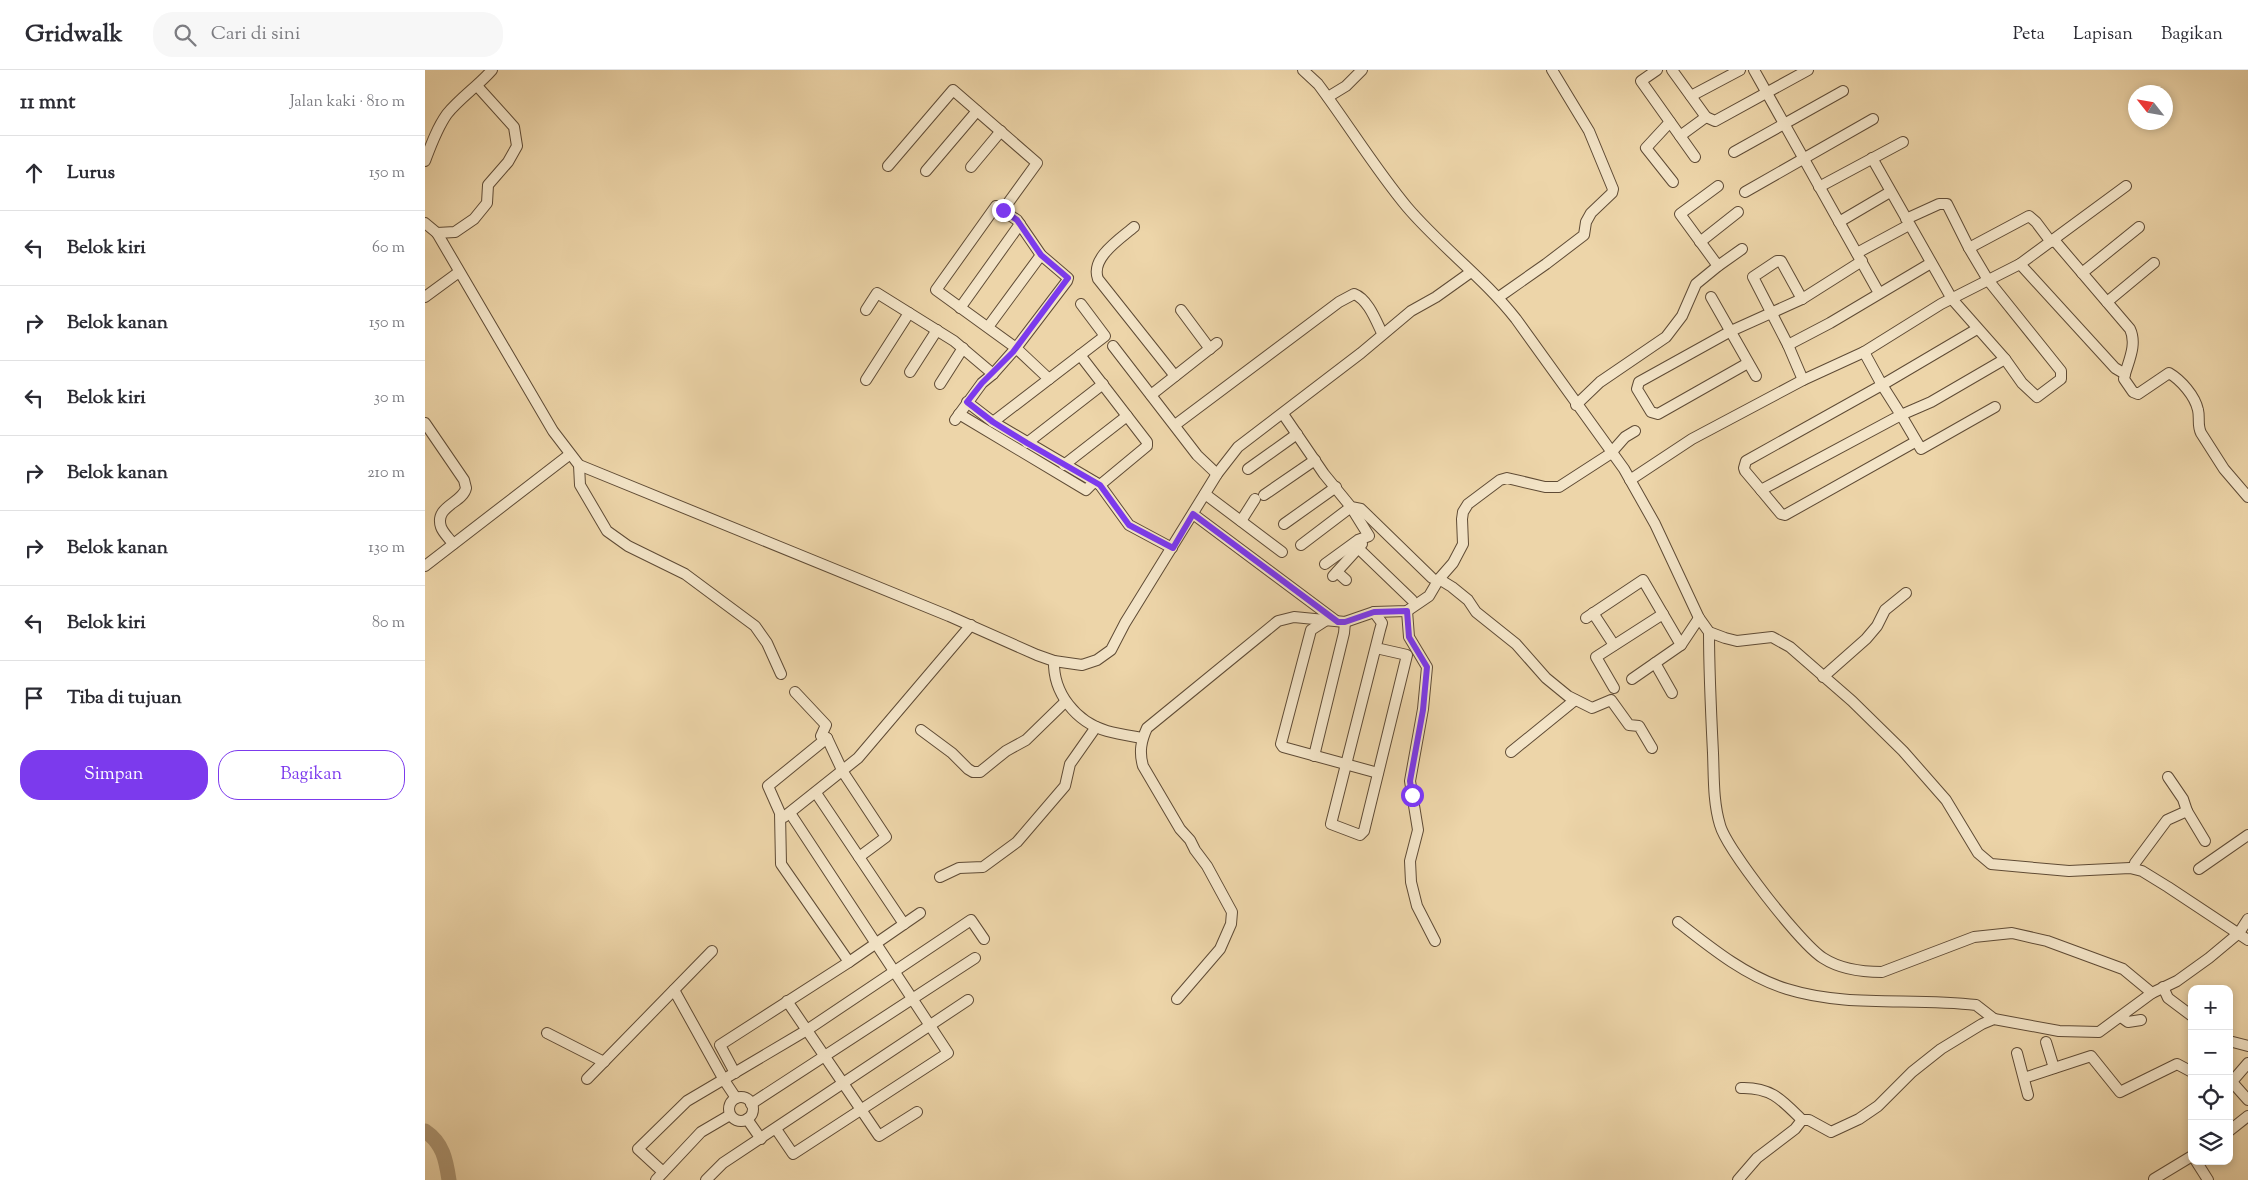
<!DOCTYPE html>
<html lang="id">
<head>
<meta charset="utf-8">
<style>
	:root { --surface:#fff; --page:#f7f7f7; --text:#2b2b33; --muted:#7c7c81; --line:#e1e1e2; --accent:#7c3aed }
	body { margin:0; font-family:"Sorts Mill Goudy",serif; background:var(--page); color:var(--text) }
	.controls { position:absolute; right:15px; bottom:15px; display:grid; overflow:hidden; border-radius:10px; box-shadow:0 2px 8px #0003 }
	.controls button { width:45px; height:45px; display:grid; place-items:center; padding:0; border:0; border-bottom:1px solid var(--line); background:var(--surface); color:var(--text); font:25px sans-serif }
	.compass { position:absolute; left:1703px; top:15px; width:45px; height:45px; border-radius:50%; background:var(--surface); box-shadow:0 2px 8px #0003; rotate:301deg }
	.stop { position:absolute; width:15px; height:15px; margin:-11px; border:4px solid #7c3aed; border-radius:50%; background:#fff }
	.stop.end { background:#7c3aed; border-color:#fff; box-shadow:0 1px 5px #0008 }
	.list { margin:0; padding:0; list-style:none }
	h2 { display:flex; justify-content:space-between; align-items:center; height:65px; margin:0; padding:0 20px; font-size:21px }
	h2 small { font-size:16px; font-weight:400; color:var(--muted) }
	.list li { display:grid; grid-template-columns:32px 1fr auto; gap:15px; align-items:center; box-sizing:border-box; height:75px; padding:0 20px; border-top:1px solid var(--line) }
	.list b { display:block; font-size:19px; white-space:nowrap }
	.list em { font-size:16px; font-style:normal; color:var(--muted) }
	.actions { display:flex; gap:10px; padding:15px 20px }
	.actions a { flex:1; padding:11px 0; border:1px solid var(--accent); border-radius:20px; text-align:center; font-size:18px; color:var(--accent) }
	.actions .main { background:var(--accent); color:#fff }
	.icon { flex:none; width:28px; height:28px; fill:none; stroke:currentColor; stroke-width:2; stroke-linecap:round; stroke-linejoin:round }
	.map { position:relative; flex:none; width:1823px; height:1110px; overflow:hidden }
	header { display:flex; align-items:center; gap:30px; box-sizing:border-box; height:70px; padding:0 25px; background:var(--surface); border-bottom:1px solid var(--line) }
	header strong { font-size:24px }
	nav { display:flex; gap:28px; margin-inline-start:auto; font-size:18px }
	.search { width:350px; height:45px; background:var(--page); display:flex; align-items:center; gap:12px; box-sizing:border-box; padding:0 18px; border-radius:20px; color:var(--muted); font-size:19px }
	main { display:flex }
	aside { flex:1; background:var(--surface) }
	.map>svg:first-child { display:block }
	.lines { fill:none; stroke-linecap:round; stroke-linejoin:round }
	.river { stroke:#ad9674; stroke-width:15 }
	.minor-casing { stroke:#5f4b35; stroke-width:12 }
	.minor { stroke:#f3e4c7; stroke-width:10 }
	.route { stroke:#7c3aed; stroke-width:6 }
</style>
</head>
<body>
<header>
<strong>Gridwalk</strong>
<div class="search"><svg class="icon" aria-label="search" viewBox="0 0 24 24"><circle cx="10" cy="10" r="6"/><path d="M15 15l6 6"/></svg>Cari di sini</div>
<nav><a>Peta</a><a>Lapisan</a><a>Bagikan</a></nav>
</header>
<main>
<aside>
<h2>11 mnt<small>Jalan kaki · 810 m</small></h2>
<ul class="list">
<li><svg class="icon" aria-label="ahead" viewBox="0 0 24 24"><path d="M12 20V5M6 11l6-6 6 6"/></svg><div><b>Lurus</b></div><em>150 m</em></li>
<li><svg class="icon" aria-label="left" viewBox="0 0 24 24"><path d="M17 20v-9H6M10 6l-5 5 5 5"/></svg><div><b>Belok kiri</b></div><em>60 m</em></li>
<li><svg class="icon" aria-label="right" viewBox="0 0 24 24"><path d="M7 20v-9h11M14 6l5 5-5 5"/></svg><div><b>Belok kanan</b></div><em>150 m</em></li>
<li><svg class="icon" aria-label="left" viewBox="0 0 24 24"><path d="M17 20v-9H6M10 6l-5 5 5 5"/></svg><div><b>Belok kiri</b></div><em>30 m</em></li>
<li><svg class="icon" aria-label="right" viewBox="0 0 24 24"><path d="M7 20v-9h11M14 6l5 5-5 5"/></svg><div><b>Belok kanan</b></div><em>210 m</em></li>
<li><svg class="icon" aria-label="right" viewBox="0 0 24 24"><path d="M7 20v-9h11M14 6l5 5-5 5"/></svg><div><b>Belok kanan</b></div><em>130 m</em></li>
<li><svg class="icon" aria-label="left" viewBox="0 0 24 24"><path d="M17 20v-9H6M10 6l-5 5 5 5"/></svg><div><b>Belok kiri</b></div><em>80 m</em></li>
<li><svg class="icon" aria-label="arrive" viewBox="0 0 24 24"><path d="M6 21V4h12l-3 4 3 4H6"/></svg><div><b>Tiba di tujuan</b></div></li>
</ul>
<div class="actions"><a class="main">Simpan</a><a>Bagikan</a></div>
</aside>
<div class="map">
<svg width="1823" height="1110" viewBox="0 0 1823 1110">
	<rect width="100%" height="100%" fill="#edd5a9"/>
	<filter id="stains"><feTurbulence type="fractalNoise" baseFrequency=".004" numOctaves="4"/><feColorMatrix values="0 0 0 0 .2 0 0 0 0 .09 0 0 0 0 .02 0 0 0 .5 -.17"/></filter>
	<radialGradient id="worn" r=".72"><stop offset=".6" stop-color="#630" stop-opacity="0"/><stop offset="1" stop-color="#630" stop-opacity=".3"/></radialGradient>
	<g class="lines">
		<!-- river -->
		<path class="river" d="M0,1061c18,12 21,29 24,49"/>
		<!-- minor casing -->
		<g class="minor-casing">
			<g id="minor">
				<path d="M878,0l15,14c30,40 58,86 89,123 34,40 77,71 109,112l108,150 31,55 44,94 10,14 16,6 12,3 35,-4 18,10 62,54 51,50 43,49 32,53 13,11 78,7 61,-3 12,3 26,16 80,53"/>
				<path d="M1232,0l-16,11 54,76"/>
				<path d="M1247,0l34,47 9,4 93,-51"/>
				<path d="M1329,0l125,223"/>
				<path d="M1266,26l49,-26"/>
				<path d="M903,27l18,-11 16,-16"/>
				<path d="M1245,52l-24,26 27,34"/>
				<path d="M1255,66l26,-19"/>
				<path d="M1309,82l109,-61"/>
				<path d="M1447,88l80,141 53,60 17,24 15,14 24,-18v-8l-73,-91 -19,-32 -22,-44h-8l-33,15"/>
				<path d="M0,91c6,-16 12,-33 22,-47 13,-16 31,-28 45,-44"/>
				<path d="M463,96l65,-76 84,73 -34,47"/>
				<path d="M546,97l30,-36"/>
				<path d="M501,101l51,-60"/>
				<path d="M1293,116l-38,28 38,52"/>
				<path d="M1394,117l84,-45"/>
				<path d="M1320,122l128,-73"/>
				<path d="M1414,152l51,-30"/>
				<path d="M0,153l12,10 116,198 26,34 370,151 88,39 17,6 28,4 15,-5 14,-10 14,-27 92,-149 21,-27 123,-94 50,-42 25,-14 35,-25"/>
				<path d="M709,157c-14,12 -44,31 -36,52l77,97"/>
				<path d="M12,163l18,-1 19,-13 13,-16 1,-18 20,-23 9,-16 -3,-19 -36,-40"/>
				<path d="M1629,170l76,89c7,15 -1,31 -5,45"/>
				<path d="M1275,172l38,-30"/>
				<path d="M1544,178l60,-32 7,6 15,20"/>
				<path d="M1432,183l52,-28"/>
				<path d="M1595,194l95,104 10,6 -1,5 9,13 5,2 31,-21c12,7 26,23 29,37 2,8 -1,15 3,23l23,36 24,28"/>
				<path d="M1657,203l57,-46"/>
				<path d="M0,227l34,-25"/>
				<path d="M1074,227l47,-33 38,-29 2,-13 5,-9 21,-20 1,-4 -24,-58 -37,-61"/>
				<path d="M1286,227l45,79"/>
				<path d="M1377,229l-21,-38h-4l-24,16 35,68 15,35"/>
				<path d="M1682,232l47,-39"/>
				<path d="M535,238l60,-84"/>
				<path d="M441,240l11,-17 77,48 39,33 -11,9 -27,37"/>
				<path d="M756,240l29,39"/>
				<path d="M563,257l53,-72"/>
				<path d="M1363,275l42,-22 101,-60"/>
				<path d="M688,276l84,109 20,19"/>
				<path d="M1439,282l18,33 95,-56"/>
				<path d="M655,285l67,87v4l-47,39"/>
				<path d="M1323,293l-90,51 -7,-2 -14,-23 2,-7 92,-51 71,-32 60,-38"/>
				<path d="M485,302l27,-42"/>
				<path d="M568,304l23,-26 51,-67 1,-3 -27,-23 -24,-35 -21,-14 -60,84 80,58 33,31"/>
				<path d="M441,310l43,-67"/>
				<path d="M515,314l23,-36"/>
				<path d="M1457,315l19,30 -140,75 -16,-19 -1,-3 2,-7z"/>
				<path d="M726,325l66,-52"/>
				<path d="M542,332l26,20 107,63 29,40 43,23"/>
				<path d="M1151,335l24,-23 66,-45 16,-21 14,-32 22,-18 24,-17"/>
				<path d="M1570,337l-74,42 -20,-34 30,-13 74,-43"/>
				<path d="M534,344l127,76 8,-8"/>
				<path d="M858,344l41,60 27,33 10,2 71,69"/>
				<path d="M568,352l112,-86 -24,-32"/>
				<path d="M0,353l39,57 2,8c-3,15 -32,18 -25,39 2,6 9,12 12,17"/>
				<path d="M750,355l164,-123 15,-8c14,5 22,27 28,39"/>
				<path d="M602,373l76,-59"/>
				<path d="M154,395l1,20 27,46 21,15 57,28 70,52 12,17 14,31"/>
				<path d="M639,395l63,-49"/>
				<path d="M823,399l49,-35"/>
				<path d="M1205,410l62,-41 111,-59 61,-28 77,-48 79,-40 106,-78"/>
				<path d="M1336,420l20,24 4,1 130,-73"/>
				<path d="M780,424l77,58"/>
				<path d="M839,425l51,-35"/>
				<path d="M768,444l142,106"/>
				<path d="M816,451l14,-22"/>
				<path d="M859,454l52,-37"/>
				<path d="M876,475l50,-38 18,29 -11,4 -33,24"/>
				<path d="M933,478l54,52"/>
				<path d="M0,496l144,-111"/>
				<path d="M912,502l9,8"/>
				<path d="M908,506l29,-32"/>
				<path d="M1014,509l13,8 16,13 8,12 40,32 30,34 22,18 24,12 19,-8 18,25 10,1 13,22"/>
				<path d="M982,541l2,26 18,30 -4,42 -13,72 8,49 -8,31 1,21 6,24 18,35"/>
				<path d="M949,542l8,11 -2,7 -49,194 29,11 4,-4 43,-176 -31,-7"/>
				<path d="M1168,543l21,32"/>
				<path d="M1161,548l57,-38 38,65"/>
				<path d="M903,549l-17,11 -30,114 2,3 95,26"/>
				<path d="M1284,562c0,40 2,81 4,121 1,24 0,49 7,72 7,25 81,119 103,133 17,11 39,14 59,14l92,-35 38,-4 35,8 76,28 29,24"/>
				<path d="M629,591c-1,32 22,61 53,70 11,3 24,5 35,7"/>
				<path d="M1230,593l17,30"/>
				<path d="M1398,607l43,-38 11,-13 8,-16 21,-17"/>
				<path d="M1207,609l49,-34 18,-27"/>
				<path d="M1189,618l-18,-31 67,-43"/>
				<path d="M370,622l31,33 -5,11 6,2 16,34 43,65 -27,20"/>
				<path d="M496,660l31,23 16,16 5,3h7l26,-21 20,-11 39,-38"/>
				<path d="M402,668l-59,48 12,27 1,51 68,98"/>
				<path d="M1086,682l64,-52"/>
				<path d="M889,686l30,-123 1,-11"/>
				<path d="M391,723l88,131"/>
				<path d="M1762,741l18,30"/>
				<path d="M359,747l74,-59 113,-133"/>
				<path d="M1709,798l1,-5 32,-43 20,-9 -4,-12 -15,-22"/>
				<path d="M1774,799l49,-34"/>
				<path d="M515,807l19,-9 24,-1 34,-25 48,-56 5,-22 26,-37"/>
				<path d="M1253,852c33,26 69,55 109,67 61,19 127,8 189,16l18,14"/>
				<path d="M1738,917l5,11 24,18"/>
				<path d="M249,920l50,90 12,18"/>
				<path d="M752,929l43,-50 11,-25 1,-12 -25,-46 -12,-16 -5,-10 -10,-11 -37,-63c-4,-14 -2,-25 4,-38l131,-107 16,-4 51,5 29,-10 33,-1 22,-15 10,-17 14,-16 10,-19 -1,-25 1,-7 5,-8 32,-24 7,-2 38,9h14l51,-33 15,-17 10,-6"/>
				<path d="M362,931l92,135 38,-24"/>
				<path d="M1696,947l7,5 13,-2"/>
				<path d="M122,963l57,29"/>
				<path d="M1804,971l19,5"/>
				<path d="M1621,972l8,26"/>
				<path d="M1592,983l11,42"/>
				<path d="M310,1003l-15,-28 129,-83 71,-49"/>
				<path d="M1599,1008l67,-22 29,36 57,-28 15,8"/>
				<path d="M162,1009l125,-128"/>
				<path d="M1807,1012l16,18"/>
				<path d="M1804,1015l19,-22"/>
				<path d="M1316,1018c30,-1 41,12 61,32h7l22,12 28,-13 19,-13 34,-34 29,-23 41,-25 12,-5 65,12 40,1 53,-39 25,-12 32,-23 30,-25 9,-14"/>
				<circle cx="316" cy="1039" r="12"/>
				<path d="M326,1034l224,-146"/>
				<path d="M322,1049l14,20"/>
				<path d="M351,1059l17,25 155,-101 -158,-240"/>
				<path d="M1804,1061l19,-15"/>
				<path d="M1771,1091l12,19"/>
				<path d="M238,1102l-25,-23 49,-48 120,-71 164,-110 13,19"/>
				<path d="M1729,1109l38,-23"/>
				<path d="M231,1110l45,-48 29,-17"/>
				<path d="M281,1110l17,-17 245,-163"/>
				<path d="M1313,1110l19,-22 38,-29 7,-9"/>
			</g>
		</g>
		<!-- minor -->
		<use href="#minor" class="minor"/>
	</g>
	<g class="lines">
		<!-- route -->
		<path class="route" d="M578,140l14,10 24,35 27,23 -55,74 -31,31 -15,19 26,20 34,21 73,42 29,40 44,23 20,-34 145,108h7l29,-10 33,-1 2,26 18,30 -4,43 -13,71 2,14"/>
	</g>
	<rect width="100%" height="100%" filter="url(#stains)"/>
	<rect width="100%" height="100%" fill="url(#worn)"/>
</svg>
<div class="controls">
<button>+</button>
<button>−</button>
<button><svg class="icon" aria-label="locate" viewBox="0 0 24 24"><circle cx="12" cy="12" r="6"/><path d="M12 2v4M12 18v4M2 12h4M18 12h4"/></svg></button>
<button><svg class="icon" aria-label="layers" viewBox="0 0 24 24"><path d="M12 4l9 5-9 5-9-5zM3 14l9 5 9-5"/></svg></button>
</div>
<svg class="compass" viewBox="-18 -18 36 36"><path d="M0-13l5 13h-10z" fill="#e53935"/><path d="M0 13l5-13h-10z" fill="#7c7c81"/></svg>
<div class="stop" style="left:987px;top:725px"></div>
<div class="stop end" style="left:578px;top:140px"></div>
</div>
</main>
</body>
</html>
